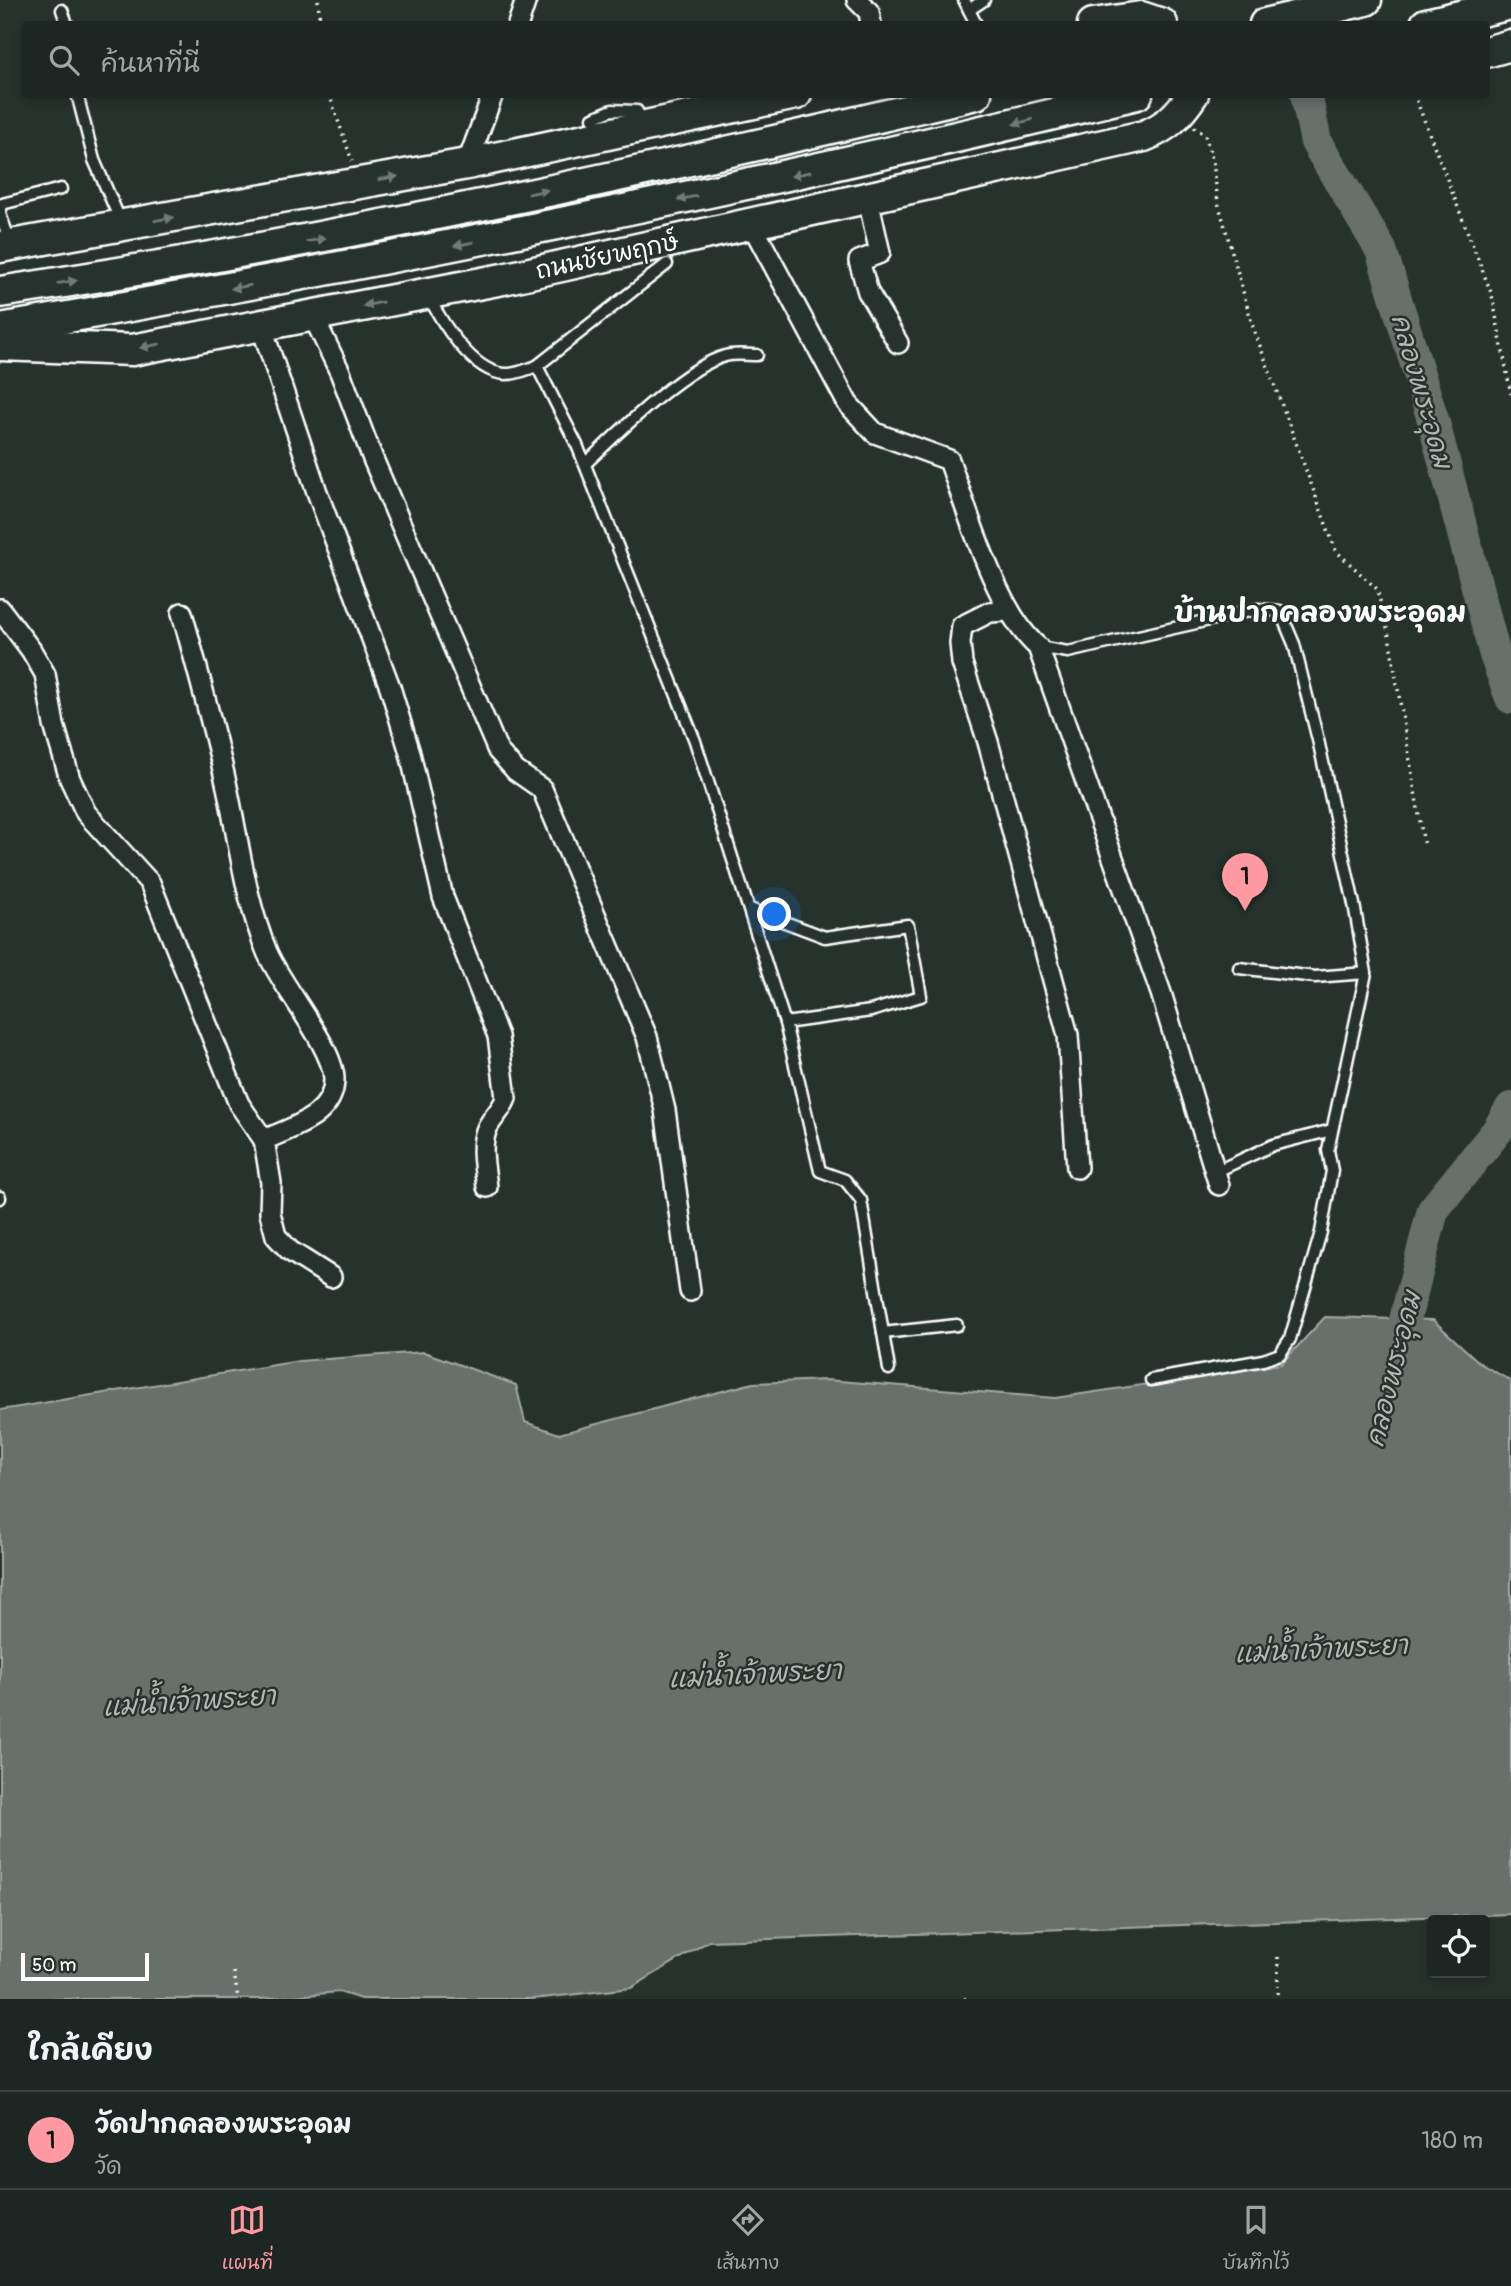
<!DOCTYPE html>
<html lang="th">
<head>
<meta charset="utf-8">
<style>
	:root { --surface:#1c2622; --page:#29322f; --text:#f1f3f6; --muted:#a0a5a5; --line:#3a4340; --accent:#ff9aa2 }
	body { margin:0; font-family:Pangolin,"Playpen Sans Thai",sans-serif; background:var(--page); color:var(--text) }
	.controls { position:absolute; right:21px; bottom:21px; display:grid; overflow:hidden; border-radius:7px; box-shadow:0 4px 10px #0003 }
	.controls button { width:63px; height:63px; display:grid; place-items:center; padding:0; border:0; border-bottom:2px solid var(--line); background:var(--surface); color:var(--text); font:35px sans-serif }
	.scale { position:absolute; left:21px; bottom:18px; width:128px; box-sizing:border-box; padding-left:7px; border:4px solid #fff; border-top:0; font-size:19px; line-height:24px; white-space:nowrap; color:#fff; -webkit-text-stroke:5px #26332d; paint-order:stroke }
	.you { position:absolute; left:775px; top:915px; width:24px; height:24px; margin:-18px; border:5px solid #fff; border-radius:50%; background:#1a73e8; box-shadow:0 0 0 10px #1a73e833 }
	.badge { display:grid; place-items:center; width:46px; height:46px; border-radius:50%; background:var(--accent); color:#111; font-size:23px; font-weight:700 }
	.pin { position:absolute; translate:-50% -58px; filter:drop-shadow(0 2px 4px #0008) }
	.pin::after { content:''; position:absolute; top:37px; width:24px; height:21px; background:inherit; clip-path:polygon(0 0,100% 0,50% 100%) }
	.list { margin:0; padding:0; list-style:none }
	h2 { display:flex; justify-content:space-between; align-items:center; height:91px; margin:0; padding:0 28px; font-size:30px }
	h2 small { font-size:23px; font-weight:400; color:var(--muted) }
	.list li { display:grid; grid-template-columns:46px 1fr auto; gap:21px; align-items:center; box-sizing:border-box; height:98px; padding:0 28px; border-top:2px solid var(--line) }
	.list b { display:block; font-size:26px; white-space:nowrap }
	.list p { margin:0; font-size:23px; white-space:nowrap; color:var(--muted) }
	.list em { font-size:23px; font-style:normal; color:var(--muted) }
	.icon { flex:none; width:38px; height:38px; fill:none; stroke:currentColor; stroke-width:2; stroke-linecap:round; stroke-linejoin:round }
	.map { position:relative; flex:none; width:1511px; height:1999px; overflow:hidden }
	.search { position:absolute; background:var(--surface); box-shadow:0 4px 10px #0003; left:21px; right:21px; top:21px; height:77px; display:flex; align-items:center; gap:18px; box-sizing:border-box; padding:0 24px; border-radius:7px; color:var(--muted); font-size:26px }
	.sheet { height:189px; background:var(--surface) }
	nav { display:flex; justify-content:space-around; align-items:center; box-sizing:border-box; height:98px; border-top:2px solid var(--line); background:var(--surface); font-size:19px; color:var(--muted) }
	nav a { display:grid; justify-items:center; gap:4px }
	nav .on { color:var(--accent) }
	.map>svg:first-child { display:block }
	.water { fill:#67706c; stroke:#a4a9a7; stroke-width:2 }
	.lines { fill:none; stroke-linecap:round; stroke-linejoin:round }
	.river { stroke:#67706c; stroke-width:32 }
	.service-casing { stroke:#fff; stroke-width:15 }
	.minor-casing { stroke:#fff; stroke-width:24 }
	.primary-casing { stroke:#fff; stroke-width:35 }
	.path { stroke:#fff; stroke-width:3.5; stroke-dasharray:2 5; stroke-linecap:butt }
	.service { stroke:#26332d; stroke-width:10 }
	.minor { stroke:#26332d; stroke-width:19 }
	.primary { stroke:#26332d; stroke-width:30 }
	.oneway { fill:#727a76 }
	.labels { text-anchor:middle; stroke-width:5; stroke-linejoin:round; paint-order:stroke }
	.street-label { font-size:24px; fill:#fff; stroke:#26332d }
	.water-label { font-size:26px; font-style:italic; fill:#b3b8b6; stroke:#26332d }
	.quarter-label { font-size:28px; font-weight:bold; fill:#fff; stroke:#26332d }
</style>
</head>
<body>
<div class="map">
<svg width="1511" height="1999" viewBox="0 0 1511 1999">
	<rect width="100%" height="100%" fill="#26332d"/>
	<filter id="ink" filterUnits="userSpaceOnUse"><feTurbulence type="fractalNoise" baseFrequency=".0143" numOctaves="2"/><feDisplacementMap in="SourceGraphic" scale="14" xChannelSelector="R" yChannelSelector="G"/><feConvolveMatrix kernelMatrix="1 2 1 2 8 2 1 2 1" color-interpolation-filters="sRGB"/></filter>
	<g filter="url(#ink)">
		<!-- water -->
		<path class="water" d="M1325,1317l108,3 48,44 30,17v533l-802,27 -78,47 -98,11h-172l-22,-7 -78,7h-261v-589l299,-49 125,-9 92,33 9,37 34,12 194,-51 73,-3 229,18 226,-34z"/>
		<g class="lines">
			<!-- river -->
			<g class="river">
				<path d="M1306,94l10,48 65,108 53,173 61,232 16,43"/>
				<path d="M1395,1359l38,-149 64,-79 14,-23"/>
			</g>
			<!-- service casing -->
			<g class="service-casing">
				<g id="service">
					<path d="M964,0l12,24"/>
					<path d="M62,10l5,14"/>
					<path d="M969,10l15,-10"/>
					<path d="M77,94l17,66 27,62"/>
					<path d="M593,118l19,-8 25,1 7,13"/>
					<path d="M10,241l-10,-27 2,-10 59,-15"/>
					<path d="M429,297c13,26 43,75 76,77 9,1 23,-5 32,-8l40,79 118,296 90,282 35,148 25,9 16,20 28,169"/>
					<path d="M537,366l130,-102"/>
					<path d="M585,464c32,-30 98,-96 140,-108 9,-3 22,-1 32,-1"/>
					<path d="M1038,647l30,5 190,-43 22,2 14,33 25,100 35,160 12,69 -38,177 4,21 -11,61 -31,107 -10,15 -17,6 -112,20"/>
					<path d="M750,909l75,28 83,-12 13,71 -50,15 -86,12"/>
					<path d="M1239,968l76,9 51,-4"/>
					<path d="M1215,1172l58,-27 59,-15"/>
					<path d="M0,1197v1"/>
					<path d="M883,1333l74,-8"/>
				</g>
			</g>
			<!-- minor casing -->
			<g class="minor-casing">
				<g id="minor">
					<path d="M857,0l12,12 2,12"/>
					<path d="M518,24l8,-24"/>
					<path d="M467,164l26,-70"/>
					<path d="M868,199l12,54 -21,8 9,31 30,51"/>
					<path d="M752,225l96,179 27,29 74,27c19,53 48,152 89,187l123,346 58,192"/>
					<path d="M313,316l27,56 33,87 125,292 18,20 26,18 105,248 18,73 25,181"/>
					<path d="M261,325l56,167 73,195 20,66 33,144 55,139 8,62c-4,13 -16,21 -20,33 -6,17 -1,39 1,56"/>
					<path d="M0,609l31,41 14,24 9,51 16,54 16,34 64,70 89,221 25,36 7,43 -1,30 6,23 14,15 41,26"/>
					<path d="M1007,611l-17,1 -28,14 -2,17 2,20 26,79 80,293 9,133"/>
					<path d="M182,613c16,58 32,116 45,174 12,55 18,112 40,165 15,35 65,93 67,126 1,39 -42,49 -70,62"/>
				</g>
			</g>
			<!-- primary casing -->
			<g class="primary-casing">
				<g id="primary">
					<path d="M1093,24l48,-7 21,7"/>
					<path d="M1265,24l101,-24"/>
					<path d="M1426,24l85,-20"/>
					<path d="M1486,52l25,-7"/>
					<path d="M0,247l467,-83 329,-70"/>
					<path d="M0,292c328,-50 653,-121 976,-198"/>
					<path d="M0,329c382,-66 760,-143 1137,-235"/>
					<path d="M0,345l132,5 371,-71 641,-143c23,-9 35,-21 49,-42"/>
				</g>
			</g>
			<!-- path -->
			<g class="path">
				<path d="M318,0l2,24"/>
				<path d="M329,94l23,67"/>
				<path d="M1414,94l78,201 19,99"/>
				<path d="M1194,127l11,8 8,27 5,40 35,125 83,224 41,38 12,47 35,209"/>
				<path d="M1278,1957v42"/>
				<path d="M234,1972l4,27"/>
				<path d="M964,1999h2"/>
			</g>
			<!-- service -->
			<use href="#service" class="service"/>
			<!-- minor -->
			<use href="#minor" class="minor"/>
			<!-- primary -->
			<use href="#primary" class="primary"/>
		</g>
		<!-- one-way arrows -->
		<defs><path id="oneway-solid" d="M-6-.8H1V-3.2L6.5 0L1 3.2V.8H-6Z" transform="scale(1.75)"/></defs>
		<g class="oneway">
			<use href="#oneway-solid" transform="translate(1023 122) rotate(166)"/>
			<use href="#oneway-solid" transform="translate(801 174) rotate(167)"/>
			<use href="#oneway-solid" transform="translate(388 178) rotate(-10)"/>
			<use href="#oneway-solid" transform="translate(538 192) rotate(-12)"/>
			<use href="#oneway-solid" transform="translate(687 198) rotate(168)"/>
			<use href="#oneway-solid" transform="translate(164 219) rotate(-10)"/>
			<use href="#oneway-solid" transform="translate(316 240) rotate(-10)"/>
			<use href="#oneway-solid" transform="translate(464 244) rotate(168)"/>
			<use href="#oneway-solid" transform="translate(67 282) rotate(-9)"/>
			<use href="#oneway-solid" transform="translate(241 287) rotate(170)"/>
			<use href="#oneway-solid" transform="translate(373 304) rotate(169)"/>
			<use href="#oneway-solid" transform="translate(150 346) rotate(169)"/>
		</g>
	</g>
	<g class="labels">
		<!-- street labels -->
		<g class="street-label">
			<text transform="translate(607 256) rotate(-12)" y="8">ถนนชัยพฤกษ์</text>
		</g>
		<!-- water labels -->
		<g class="water-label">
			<text transform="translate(1422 391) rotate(74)" y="9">คลองพระอุดม</text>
			<text transform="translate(1393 1369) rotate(-76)" y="9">คลองพระอุดม</text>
			<text transform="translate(1321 1649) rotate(-3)" y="9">แม่น้ำเจ้าพระยา</text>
			<text transform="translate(755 1674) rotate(-3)" y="9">แม่น้ำเจ้าพระยา</text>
			<text transform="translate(189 1701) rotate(-4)" y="9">แม่น้ำเจ้าพระยา</text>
		</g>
		<!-- quarter labels -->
		<g class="quarter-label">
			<text x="1320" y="622">บ้านปากคลองพระอุดม</text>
		</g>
	</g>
</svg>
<div class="controls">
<button><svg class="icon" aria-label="locate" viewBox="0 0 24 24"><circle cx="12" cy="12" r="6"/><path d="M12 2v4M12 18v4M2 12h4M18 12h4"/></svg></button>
</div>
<div class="scale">50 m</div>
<div class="you"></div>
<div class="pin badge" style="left:1245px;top:911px">1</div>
<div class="search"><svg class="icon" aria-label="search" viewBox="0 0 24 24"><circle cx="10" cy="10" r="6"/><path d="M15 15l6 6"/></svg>ค้นหาที่นี่</div>
</div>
<section class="sheet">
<h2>ใกล้เคียง<small></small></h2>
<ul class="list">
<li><span class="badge">1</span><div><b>วัดปากคลองพระอุดม</b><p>วัด</p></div><em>180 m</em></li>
</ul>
</section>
<nav>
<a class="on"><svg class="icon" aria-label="map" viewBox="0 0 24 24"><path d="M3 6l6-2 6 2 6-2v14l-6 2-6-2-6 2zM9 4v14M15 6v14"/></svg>แผนที่</a>
<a><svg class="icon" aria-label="directions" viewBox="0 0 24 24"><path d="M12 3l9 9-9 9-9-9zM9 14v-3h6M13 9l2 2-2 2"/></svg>เส้นทาง</a>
<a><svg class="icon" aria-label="saved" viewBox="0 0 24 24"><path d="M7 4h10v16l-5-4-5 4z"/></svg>บันทึกไว้</a>
</nav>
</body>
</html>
